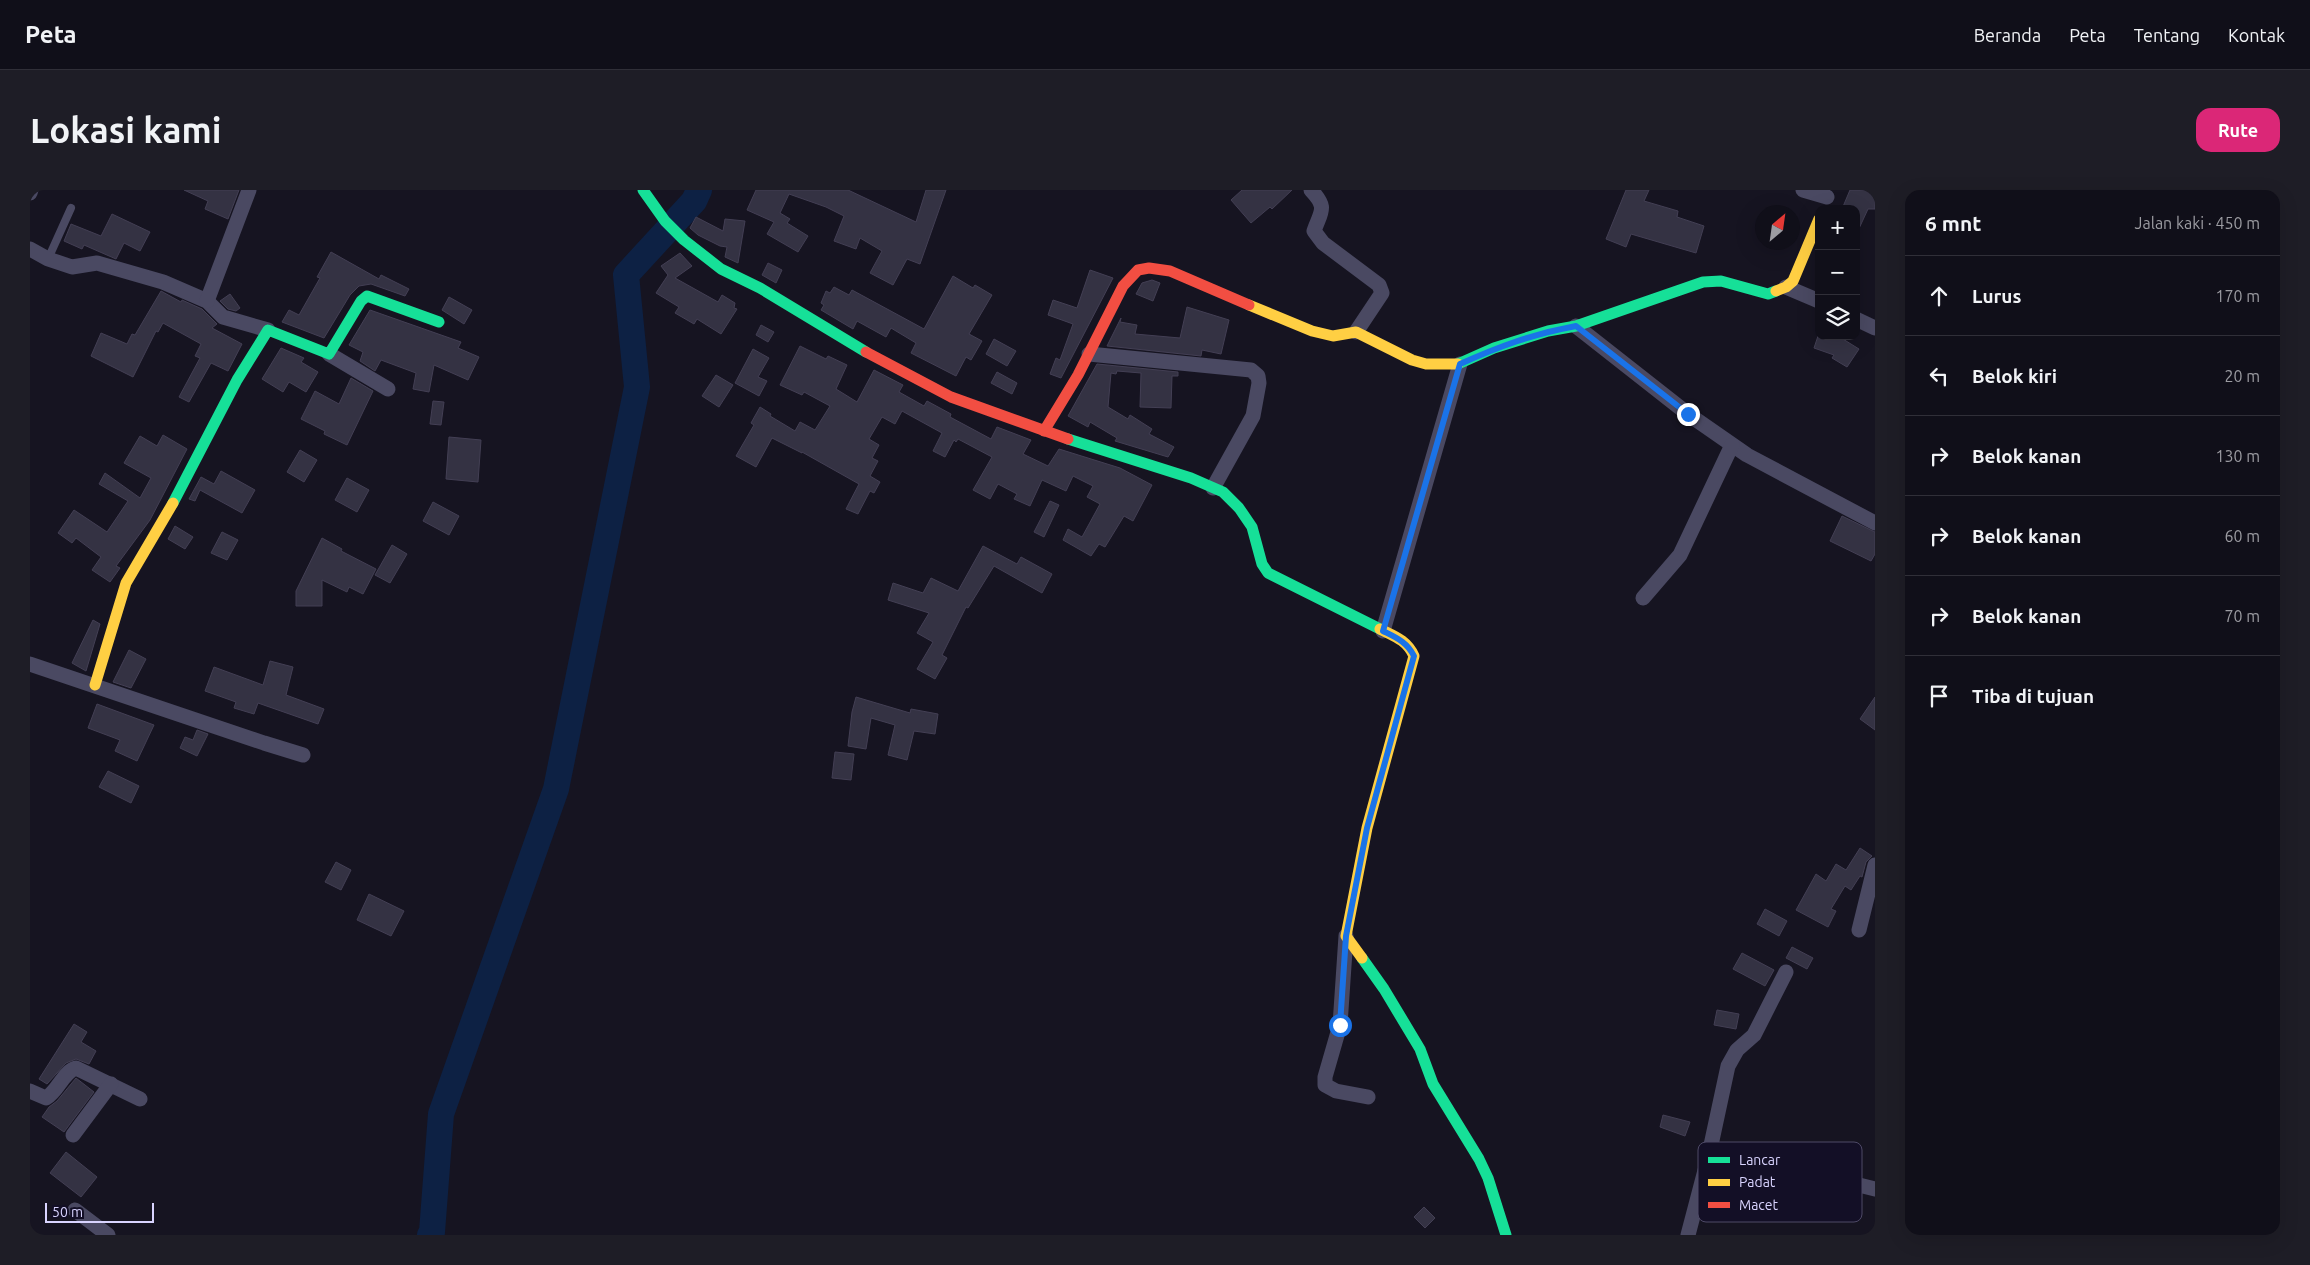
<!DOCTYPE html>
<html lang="id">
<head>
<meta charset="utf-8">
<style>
	:root { --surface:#100f19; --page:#1e1d26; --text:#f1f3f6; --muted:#9c9ca2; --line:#302f38; --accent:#db2777 }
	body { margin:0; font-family:Ubuntu,sans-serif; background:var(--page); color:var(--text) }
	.controls { position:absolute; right:15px; top:15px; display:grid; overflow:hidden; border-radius:10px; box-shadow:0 5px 20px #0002 }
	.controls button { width:45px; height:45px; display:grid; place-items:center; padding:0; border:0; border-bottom:1px solid var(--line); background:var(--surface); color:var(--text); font:25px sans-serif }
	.compass { position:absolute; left:1725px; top:15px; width:45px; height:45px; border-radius:50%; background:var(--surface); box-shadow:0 5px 20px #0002; rotate:29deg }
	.scale { position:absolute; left:15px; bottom:12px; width:109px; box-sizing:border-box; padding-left:5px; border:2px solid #d9d4ff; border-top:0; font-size:14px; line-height:18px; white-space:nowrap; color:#d9d4ff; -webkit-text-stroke:4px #130f26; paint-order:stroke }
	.stop { position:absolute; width:15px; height:15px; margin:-11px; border:4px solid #1a73e8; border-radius:50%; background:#fff }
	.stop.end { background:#1a73e8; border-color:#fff; box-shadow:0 1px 5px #0008 }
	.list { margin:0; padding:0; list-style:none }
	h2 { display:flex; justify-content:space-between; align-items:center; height:65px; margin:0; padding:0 20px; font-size:21px }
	h2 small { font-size:16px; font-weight:400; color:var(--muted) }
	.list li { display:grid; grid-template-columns:32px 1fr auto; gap:15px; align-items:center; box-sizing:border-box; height:80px; padding:0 20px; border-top:1px solid var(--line) }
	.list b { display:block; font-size:19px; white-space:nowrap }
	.list em { font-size:16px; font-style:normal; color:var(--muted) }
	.icon { flex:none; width:28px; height:28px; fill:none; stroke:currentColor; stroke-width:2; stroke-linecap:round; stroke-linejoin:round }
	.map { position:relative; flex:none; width:1845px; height:1045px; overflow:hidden; border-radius:15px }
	header { display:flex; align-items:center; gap:30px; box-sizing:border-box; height:70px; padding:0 25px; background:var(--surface); border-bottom:1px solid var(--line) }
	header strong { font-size:24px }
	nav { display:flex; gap:28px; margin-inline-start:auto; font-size:18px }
	.intro { display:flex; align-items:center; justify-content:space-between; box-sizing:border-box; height:120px; padding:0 30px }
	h1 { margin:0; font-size:35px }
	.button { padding:12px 22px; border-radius:15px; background:var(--accent); color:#fff; font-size:18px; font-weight:700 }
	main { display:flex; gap:30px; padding:0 30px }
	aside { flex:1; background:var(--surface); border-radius:15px; box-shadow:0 5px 20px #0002 }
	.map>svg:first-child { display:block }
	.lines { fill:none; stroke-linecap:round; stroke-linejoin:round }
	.river { stroke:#0d2144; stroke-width:26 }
	.building { fill:#343243; stroke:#433f54 }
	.lane { stroke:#4a4962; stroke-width:8 }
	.street { stroke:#4a4962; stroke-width:15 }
	.fast { stroke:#16e098; stroke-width:11 }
	.slow { stroke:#ffcf43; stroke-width:11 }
	.jam { stroke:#f24e42; stroke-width:11 }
	.route { stroke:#1a73e8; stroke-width:6 }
	.key { fill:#130f26; stroke:#4e4a67; stroke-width:1 }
	.key-label { font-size:14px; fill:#d9d4ff }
</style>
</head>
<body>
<header>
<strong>Peta</strong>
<nav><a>Beranda</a><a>Peta</a><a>Tentang</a><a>Kontak</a></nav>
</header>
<div class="intro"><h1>Lokasi kami</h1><a class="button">Rute</a></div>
<main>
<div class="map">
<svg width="1845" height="1045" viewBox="0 0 1845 1045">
	<rect width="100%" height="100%" fill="#161421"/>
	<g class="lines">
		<!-- river -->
		<path class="river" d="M400,1045l2,-3 9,-118 115,-325 81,-402 -11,-112 68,-74 5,-11"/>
	</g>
	<!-- building -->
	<g class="building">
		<path d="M154,0h55l-11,29 -23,-10 3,-8z"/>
		<path d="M726,0h92l68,32 10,-32h20l-26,74 -13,-5 -14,26 -23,-12 12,-22 -22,-13 -4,11 -22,-8 10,-25 -18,-9 -37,-13 -9,19 10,6 -3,4 21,13 -10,16 -31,-18 7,-12 -27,-12z"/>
		<path d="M1212,0h50l-20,19 -2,-2 -19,16 -20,-23z"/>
		<path d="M1596,0h23l-5,11 34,10 -1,6 27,9 -8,27 -65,-19 -5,13 -20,-8z"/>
		<path d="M1820,0h25v19h-7l-12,26v-26h-14z"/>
		<path d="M82,24l38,18 -10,19 -16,-8 -8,16 -32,-14 -2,4 -18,-8 7,-17 30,12z"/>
		<path d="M666,27l27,14 2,-12 20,2 -7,42 -13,-6 2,-10 -7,-1 -22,-11 -8,-7z"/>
		<path d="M301,62l48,27 2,-4 28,14 -4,7 -34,-12 -12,2 -9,9 -26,43 -42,-16 7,-12 10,5 21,-37 -3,-1z"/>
		<path d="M650,63l12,13 -17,12 43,24 4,-7 13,8 -1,5 3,1 -16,25 -24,-15 -3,5 -19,-11 4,-6 -23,-14 12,-18 -7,-9z"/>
		<path d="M738,73l14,7 -6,13 -14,-8z"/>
		<path d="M1060,80l23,8 -52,100 -11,-4 6,-16 4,2 13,-36 -25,-9 5,-15 24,8z"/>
		<path d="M923,86l20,12 2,-3 17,10 -23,39 13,7 -11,19 -5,-3 -10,19 -45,-23 5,-10 -25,-15 -5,9 -29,-16 -4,8 -32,-19 3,-5 -3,-2 5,-12 4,2 4,-6 15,8 3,-5 72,39z"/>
		<path d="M1122,90l8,3 -7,18 -17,-7 6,-11z"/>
		<path d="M131,101l20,11 1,-2 20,9 15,15 -5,4 30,16 -14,27 -17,-8 -22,39 -10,-5 21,-39 -5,-2 6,-12 -38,-21 -5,9 -2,-1 -23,46 -42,-21 10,-23 26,11 5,-10 3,1z"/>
		<path d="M200,104l10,14 -4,3 -8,-2 -8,-8z"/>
		<path d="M419,107l23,13 -8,14 -22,-14z"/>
		<path d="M1157,117l42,13 -8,34 -19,-4 -1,6 -94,-10 14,-28 -1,4 17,3 -2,9 45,4z"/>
		<path d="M340,120l91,32 -3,6 21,9 -11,23 -34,-15 -5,27 -16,-3 3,-16 -35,-13 -6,11 -15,-10 3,-9 -14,-7z"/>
		<path d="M731,135l13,7 -6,10 -12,-7z"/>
		<path d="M1788,146h20l21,13 -12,18 -15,-9 2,-3 -20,-7z"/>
		<path d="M964,149l22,12 -9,15 -21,-12z"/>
		<path d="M770,156l26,13 2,-3 19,9 -11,24 21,13 17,-32 29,15 -4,7 25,14 3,-5 24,13 -1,3 41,22 6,-12 34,13 -8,14 25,12 11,-17 61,19 32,17 -19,36 -9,-5 -19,31 -6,-3 -8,12 -28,-16 5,-11 14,8 18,-33 -13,-7 6,-11 -20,-10 -7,15 -24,-11 -12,26 -16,-7 3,-5 -19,-10 -8,15 -17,-9 19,-33 -34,-18 -2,3 -2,-2 -9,17 -12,-6 9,-18 -40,-22 -7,13 -13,-7 -13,22 10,6 -7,13 6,3 -8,15 10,6 -6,11 -4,-2 -12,23 -12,-5 13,-25 -57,-32v1l-30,-15 -16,29 -20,-11 18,-31 -3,-2 9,-16 11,7 -1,2 25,15 5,-9 15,8 15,-24 -26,-14 -2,3 -22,-10z"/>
		<path d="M251,158l23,10 -3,4 17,10 -12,20 -17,-10 -6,10 -21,-13z"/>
		<path d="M723,159l16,9 -11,19 9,4 -8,15 -24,-13z"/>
		<path d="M1067,174l81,8v4h-6l-1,32 -31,-1 1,-34 -24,-2 -1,3 -5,-1 -3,34 20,12 2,-4 22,14 -3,5 25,13 -6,10 -53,-16 2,-3 -27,-16 -2,5 -20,-11z"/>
		<path d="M967,182l20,11 -5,11 -21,-11z"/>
		<path d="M686,185l17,10 -14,22 -17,-11z"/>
		<path d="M321,188l22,13 -26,54 -23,-11 1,-3 -24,-12 14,-28 24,13z"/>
		<path d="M403,211l11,1 -3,23 -11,-1z"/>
		<path d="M133,245l24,14 -37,71 -34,46 4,2 -10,14 -18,-12 9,-13 -25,-19 -4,5 -14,-10 16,-23 33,22 21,-31 -29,-17 6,-11 35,25 11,-20 -27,-15 16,-27 17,10z"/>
		<path d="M419,247l32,3 -3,42 -32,-3z"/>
		<path d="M270,260l17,10 -13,22 -17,-10z"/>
		<path d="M191,281l34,19 -13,23 -42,-23 -5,11 -6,-2 12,-22 13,7z"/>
		<path d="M317,288l22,12 -12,22 -22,-12z"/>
		<path d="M1020,311l9,4 -15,32 -10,-5z"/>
		<path d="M403,312l26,14 -10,19 -26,-14z"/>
		<path d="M1812,326l33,16v22l-4,7 -41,-20z"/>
		<path d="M145,336l18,11 -8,12 -17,-10z"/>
		<path d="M192,342l16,8 -11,20 -16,-7z"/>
		<path d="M292,348l20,11 -1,2 35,18 -13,25 -14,-7 -2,5 -25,-12v26h-26v-15z"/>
		<path d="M362,355l15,9 -17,29 -15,-8z"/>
		<path d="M953,356l34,18 4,-7 31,17 -10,19 -48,-27 -26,42 -2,-1 -24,48 5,3 -12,21 -18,-10 16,-27 -16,-9 12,-20 -41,-13 5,-17 30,10 8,-15 27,13z"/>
		<path d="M63,430l7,4 -14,47 -14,-8z"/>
		<path d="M99,460l17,9 -15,29 -18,-6z"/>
		<path d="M240,471l23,6 -7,28 38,14 -6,15 -60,-21 -4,11 -20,-6 2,-6 -31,-11 9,-24 49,18z"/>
		<path d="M826,507l54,16 1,-4 27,5 -3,20 -21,-3 -7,29 -19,-5 7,-30 -24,-7 -5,31 -18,-3 4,-34z"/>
		<path d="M1845,507v33l-15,-11z"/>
		<path d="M67,514l57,21 -17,36 -22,-10 5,-11 -32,-12z"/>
		<path d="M167,540l11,4 -11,22 -17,-8 5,-11 8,3z"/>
		<path d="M805,562l19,2 -3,26 -19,-2z"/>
		<path d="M78,581l31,15 -8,17 -32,-16z"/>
		<path d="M1830,658l12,8 -6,6 -4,15 -2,-1 -9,14 -6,-4 -14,23 5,2 -8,16 -32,-17 20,-36 10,7 10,-17 10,6z"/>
		<path d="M306,672l15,8 -10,20 -16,-8z"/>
		<path d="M339,704l35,17 -13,25 -34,-16z"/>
		<path d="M1735,719l22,12 -8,15 -22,-12z"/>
		<path d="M1762,757l21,11 -6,11 -21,-11z"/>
		<path d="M1712,763l32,17 -9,16 -32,-17z"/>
		<path d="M1687,820l22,4 -3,15 -22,-4z"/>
		<path d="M44,834l13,8 -6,10 15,9 -7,13 -13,-5 -10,4 -19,21 -8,-5z"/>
		<path d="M46,888l18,14 -30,40 -22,-15 7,-10 8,-6z"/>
		<path d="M1633,925l27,7 -5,14 -25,-9z"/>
		<path d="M36,962l31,25 -16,20 -31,-24z"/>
		<path d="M1394,1017l11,11 -10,10 -11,-11z"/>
	</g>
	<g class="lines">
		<!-- lane -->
		<path class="lane" d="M18,69l23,-51"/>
		<!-- street -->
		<g class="street">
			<path d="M1281,0c17,18 10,21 3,41l9,12 56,42 3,8 -26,39"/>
			<path d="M1773,0l24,7"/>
			<path d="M0,3l1,-3"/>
			<path d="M0,59l18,10 24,8 25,-4 66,19 44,19 16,16 45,13"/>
			<path d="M1756,97l33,14"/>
			<path d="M177,111l42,-111"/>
			<path d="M1826,129l19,9"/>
			<path d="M1546,136l112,88 59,41 128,68"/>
			<path d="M299,164l59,35"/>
			<path d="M1059,164l162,16 7,6 1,7 -6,33 -40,72"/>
			<path d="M1613,408l37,-43 52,-110"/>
			<path d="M1353,441l77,-267"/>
			<path d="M0,474l234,79 39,12"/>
			<path d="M1829,740l16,-65"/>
			<path d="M1316,746l-6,89 -15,52v8l11,6 32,6"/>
			<path d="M0,901l16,7c12,-7 17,-26 30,-30l64,31"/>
			<path d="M43,945l38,-51"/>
			<path d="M1678,969l130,35h6l15,-9 16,4"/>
			<path d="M45,1020l33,25"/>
			<path d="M1658,1045l20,-76 20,-93 9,-16 17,-15 32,-63"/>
		</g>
		<!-- fast -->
		<g class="fast">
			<path d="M613,0l22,31 19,19 37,29 39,19 106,64"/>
			<path d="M1428,174l36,-16 54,-17 28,-5 127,-44 18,-1 47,13 8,-3"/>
			<path d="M1038,249l123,39 32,14 16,16 13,19 10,37 6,9 112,56"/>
			<path d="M143,313l64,-123 31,-50 61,24 32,-53 6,-5 72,26"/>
			<path d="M1332,768l22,31 36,60 13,35 46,75 9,19 18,57"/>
		</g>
		<!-- slow -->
		<g class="slow">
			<path d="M1746,101l10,-4 7,-6 26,-62"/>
			<path d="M1219,115l63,26 21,5 23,-4 56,28 14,4h32"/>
			<path d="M65,495l31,-102 47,-80"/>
			<path d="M1332,768l-16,-22 21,-108 47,-172c-7,-16 -20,-20 -34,-27"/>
		</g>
		<!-- jam -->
		<g class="jam">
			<path d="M836,162l85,45 117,42"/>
			<path d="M1014,241l34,-56 45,-89 15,-16 11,-2 21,3 79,34"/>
		</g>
	</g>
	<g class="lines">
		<!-- route -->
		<path class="route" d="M1310,835l6,-89 21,-108 47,-172c-7,-14 -17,-18 -31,-25l77,-267c40,-18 73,-30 116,-38l112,88"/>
	</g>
	<!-- legend -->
	<rect x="1668" y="952" width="164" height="80" rx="8" class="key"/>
	<rect x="1678" y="967" width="22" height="6" fill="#16e098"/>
	<rect x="1678" y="989" width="22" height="7" fill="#ffcf43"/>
	<rect x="1678" y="1012" width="22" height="6" fill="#f24e42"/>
	<g class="key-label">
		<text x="1709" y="975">Lancar</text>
		<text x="1709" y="997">Padat</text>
		<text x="1709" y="1020">Macet</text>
	</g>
</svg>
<div class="controls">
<button>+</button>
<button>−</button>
<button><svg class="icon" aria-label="layers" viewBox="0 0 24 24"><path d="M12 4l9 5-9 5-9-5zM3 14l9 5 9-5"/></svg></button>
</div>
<svg class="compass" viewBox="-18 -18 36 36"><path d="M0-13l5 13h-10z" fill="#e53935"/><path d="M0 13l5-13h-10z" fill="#9c9ca2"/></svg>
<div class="scale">50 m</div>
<div class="stop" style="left:1310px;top:835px"></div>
<div class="stop end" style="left:1658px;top:224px"></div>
</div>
<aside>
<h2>6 mnt<small>Jalan kaki · 450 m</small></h2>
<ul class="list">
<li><svg class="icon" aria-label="ahead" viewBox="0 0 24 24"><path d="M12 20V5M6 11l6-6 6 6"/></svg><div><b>Lurus</b></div><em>170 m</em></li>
<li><svg class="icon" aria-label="left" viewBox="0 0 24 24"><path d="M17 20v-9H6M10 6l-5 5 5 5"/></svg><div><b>Belok kiri</b></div><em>20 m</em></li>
<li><svg class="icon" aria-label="right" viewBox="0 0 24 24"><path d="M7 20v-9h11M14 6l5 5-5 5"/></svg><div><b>Belok kanan</b></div><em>130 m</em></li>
<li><svg class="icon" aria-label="right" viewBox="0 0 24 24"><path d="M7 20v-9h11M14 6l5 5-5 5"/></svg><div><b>Belok kanan</b></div><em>60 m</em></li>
<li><svg class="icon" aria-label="right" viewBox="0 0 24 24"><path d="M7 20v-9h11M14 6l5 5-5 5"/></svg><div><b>Belok kanan</b></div><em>70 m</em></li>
<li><svg class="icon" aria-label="arrive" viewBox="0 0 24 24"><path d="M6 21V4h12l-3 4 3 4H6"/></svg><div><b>Tiba di tujuan</b></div></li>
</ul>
</aside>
</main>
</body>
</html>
